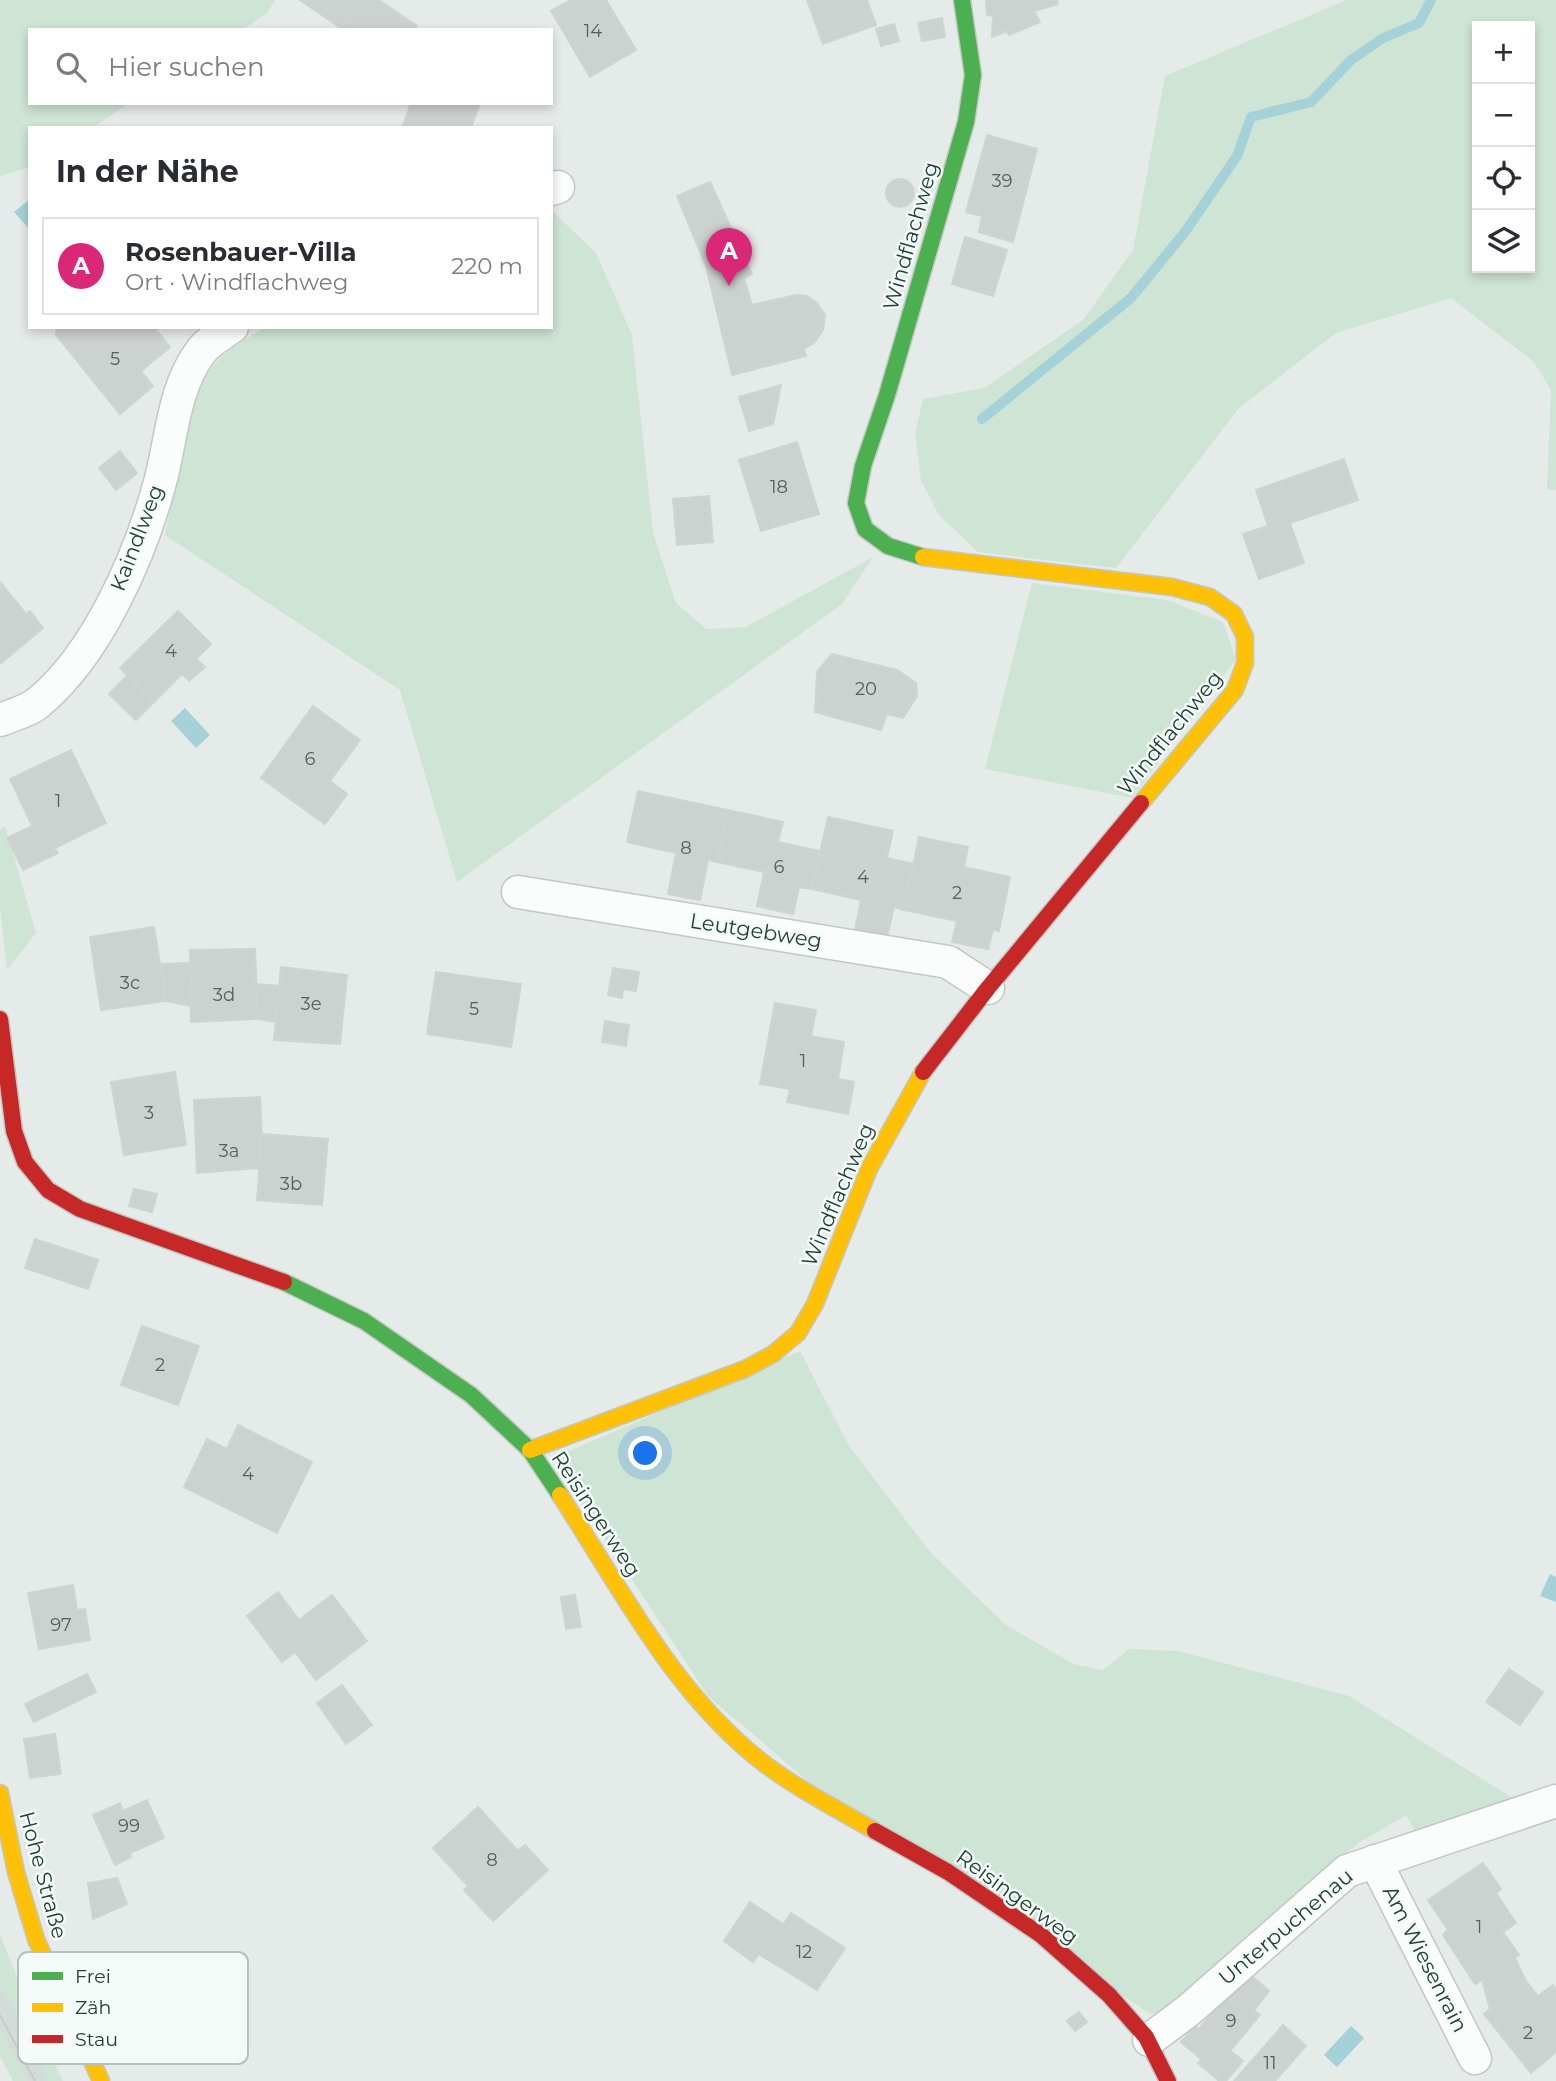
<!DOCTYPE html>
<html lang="de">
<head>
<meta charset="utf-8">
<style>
	:root { --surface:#fff; --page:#f7f7f7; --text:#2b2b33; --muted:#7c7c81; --line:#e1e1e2; --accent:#db2777 }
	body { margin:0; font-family:Montserrat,sans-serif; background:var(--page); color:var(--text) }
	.controls { position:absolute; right:21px; top:21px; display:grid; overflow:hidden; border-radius:0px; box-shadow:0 4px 10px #0003 }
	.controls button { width:63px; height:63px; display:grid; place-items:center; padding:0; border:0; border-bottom:2px solid var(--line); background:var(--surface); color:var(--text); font:35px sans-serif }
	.you { position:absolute; left:646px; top:1454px; width:24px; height:24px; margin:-18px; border:5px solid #fff; border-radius:50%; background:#1a73e8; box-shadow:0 0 0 10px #1a73e833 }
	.badge { display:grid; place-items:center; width:46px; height:46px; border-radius:50%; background:var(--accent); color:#fff; font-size:23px; font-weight:700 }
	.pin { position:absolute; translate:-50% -58px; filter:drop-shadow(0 2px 4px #0008) }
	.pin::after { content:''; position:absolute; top:37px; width:24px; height:21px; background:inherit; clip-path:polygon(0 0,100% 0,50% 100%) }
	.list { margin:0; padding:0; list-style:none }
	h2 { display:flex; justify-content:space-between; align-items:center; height:91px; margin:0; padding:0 28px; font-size:30px }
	h2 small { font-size:23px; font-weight:400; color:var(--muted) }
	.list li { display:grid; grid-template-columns:46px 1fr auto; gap:21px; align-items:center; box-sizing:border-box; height:98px; margin:0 14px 14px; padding:0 14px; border:2px solid var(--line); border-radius:0px }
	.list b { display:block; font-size:26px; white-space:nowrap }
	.list p { margin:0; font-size:23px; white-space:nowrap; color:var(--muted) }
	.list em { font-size:23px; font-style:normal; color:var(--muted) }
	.icon { flex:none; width:38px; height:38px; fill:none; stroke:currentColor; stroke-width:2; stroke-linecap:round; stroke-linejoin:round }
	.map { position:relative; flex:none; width:1556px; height:2081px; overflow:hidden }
	.search { position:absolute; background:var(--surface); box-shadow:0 4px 10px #0003; left:28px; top:28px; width:525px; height:77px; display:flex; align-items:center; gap:18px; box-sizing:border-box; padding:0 24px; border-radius:0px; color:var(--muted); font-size:26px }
	.panel { position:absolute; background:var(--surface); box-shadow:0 4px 10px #0003; left:28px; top:126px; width:525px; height:203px; border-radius:0px }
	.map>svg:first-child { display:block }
	.built { fill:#d3dcd8 }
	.green { fill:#cee4d5; fill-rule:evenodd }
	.water { fill:#a5d2d9 }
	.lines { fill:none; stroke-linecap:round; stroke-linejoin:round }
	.stream { stroke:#a5d2d9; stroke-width:10 }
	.building { fill:#ccd2d0; stroke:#ced4d1; stroke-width:2 }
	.street-casing { stroke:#c2c8c5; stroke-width:35 }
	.fast-casing { stroke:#c1c8c5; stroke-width:19 }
	.slow-casing { stroke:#c1c8c5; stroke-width:19 }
	.jam-casing { stroke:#c1c8c5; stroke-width:19 }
	.street { stroke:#fbfcfc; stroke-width:32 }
	.fast { stroke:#4caf50; stroke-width:16 }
	.slow { stroke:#ffc107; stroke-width:16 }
	.jam { stroke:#c62828; stroke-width:16 }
	.tram { stroke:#c7ccca; stroke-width:2 }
	.labels { text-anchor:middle; stroke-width:5; stroke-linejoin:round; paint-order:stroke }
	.number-label { font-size:18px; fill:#4d645f }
	.street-label { font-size:21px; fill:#223f38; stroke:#f4faf7 }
	.key { fill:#f4faf7; stroke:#b5c2be; stroke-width:2 }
	.key-label { font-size:19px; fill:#223f38 }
</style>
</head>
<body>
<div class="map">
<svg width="1556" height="2081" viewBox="0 0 1556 2081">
	<rect width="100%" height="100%" fill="#e5ebe8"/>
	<!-- built -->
	<path class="built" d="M0,1986l26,45 22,50h-20l-28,-50z"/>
	<!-- green -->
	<g class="green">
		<path d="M0,0h275l-8,13 -25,17h-212v73h100l-38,25h-62v39l-30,9z"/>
		<path d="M1347,0h209v490l-9,-1 4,-99 -17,-28 -83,-64 -115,35 -97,75 -123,160 -138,-16 -39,-37 -18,-35 -6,-46 8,-35 61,-11 99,-68 50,-70 32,-174zM1477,26h53v242h-53z"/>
		<path d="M551,210l45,43 36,82 21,198 23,70 30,26 40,-2 127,-70 -31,47 -385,278 -57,-192 -235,-155c9,-45 20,-135 49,-170 13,-16 34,-27 52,-38h285z"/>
		<path d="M1032,583l135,17 56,22 13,37 -104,139 -147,-29z"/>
		<path d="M5,826l31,107 -29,37 -7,-62v-79z"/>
		<path d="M800,1351l49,95 82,107 75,72 67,39 30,6 26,-21 49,2 171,45 165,103 -99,32 -9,-16 -49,29 -173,156 -19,11 -15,3 -340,-231 -102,-87 -148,-227v-14z"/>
		<path d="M0,1935l41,101 22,45h-15l-22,-50 -26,-45z"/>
		<path d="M0,2031l28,50h-15l-13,-25z"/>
	</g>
	<!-- water -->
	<g class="water">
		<path d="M29,200l1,1v29l-16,-18z"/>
		<path d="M185,708l25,27 -14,13 -25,-27z"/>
		<path d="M1550,1574l6,3v25l-16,-6z"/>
		<path d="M1351,2026l13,12 -27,29 -13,-12z"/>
	</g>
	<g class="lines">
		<!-- stream -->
		<path class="stream" d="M982,419l149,-121 54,-66 52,-76 14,-39 60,-15 40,-42 32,-22 36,-15 12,-23"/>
	</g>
	<!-- building -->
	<g class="building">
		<path d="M300,0h68l-6,8 -3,-2 -17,23z"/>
		<path d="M368,0h11l38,26 -3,4h-72l17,-24 3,2z"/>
		<path d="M571,0h35l30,50 -46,27 -39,-66z"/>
		<path d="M807,0h60l9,25 -53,19z"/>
		<path d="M986,0h71l1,4 -24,7 6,11 -31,13 -2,-4 -15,6 1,-21 -6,-1z"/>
		<path d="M942,18l3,19 -23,4 -4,-18z"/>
		<path d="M894,24l5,17 -18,5 -5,-17z"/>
		<path d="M411,103h69l-9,25h-69z"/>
		<path d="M987,135l50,14 -24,93 -34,-10 3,-16 -16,-4z"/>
		<circle cx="900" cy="193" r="14"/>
		<path d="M710,182l42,92 -8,4 8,27 44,-10 11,1 9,6 9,13 -2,15 -8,12 -11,7 2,7 -74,19 -26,-109 -29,-70z"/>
		<path d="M965,237l42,13 -14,46 -41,-12z"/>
		<path d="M57,327h97l16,20 -29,24 12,15 -33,28 -64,-79z"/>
		<path d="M781,385l-8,39 -24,7 -10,-34z"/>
		<path d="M797,442l22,72 -58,17 -22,-71z"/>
		<path d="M120,451l17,22 -21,17 -17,-22z"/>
		<path d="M1344,459l14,41 -68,23 14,40 -45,16 -16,-45 25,-8 -12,-36z"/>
		<path d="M709,496l4,46 -36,3 -4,-46z"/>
		<path d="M0,582l26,32 4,-3 13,17 -43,36z"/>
		<path d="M178,611l33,33 -15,15 9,8 -16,14 -7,-7 -28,28 -34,-34z"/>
		<path d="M832,654l65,16 19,13 1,13 -14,22 -16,-4 -6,16 -66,-18 2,-40z"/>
		<path d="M128,675l26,27 -18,18 -27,-26z"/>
		<path d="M313,706l47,34 -30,41 17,13 -22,30 -64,-46z"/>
		<path d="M71,750l35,73 -61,30 -35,-74z"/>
		<path d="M638,791l90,19 -11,52 -9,-2 -8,40 -32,-6 8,-41 -49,-11z"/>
		<path d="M728,810l55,12 -5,20 42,9 -8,38 -13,-2 -6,27 -36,-8 7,-34 -47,-10z"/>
		<path d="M828,817l65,14 -6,27 27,6 -10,46 -10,-3 -7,30 -32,-7 6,-30 -49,-11z"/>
		<path d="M32,826l13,27 10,-5 3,5 -35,17 -16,-32z"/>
		<path d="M919,837l49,10 -4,20 46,10 -11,54 -6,-1 -5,19 -36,-7 5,-21 -53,-11z"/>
		<path d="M154,927l12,74 -65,9 -11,-73z"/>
		<path d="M255,949l3,70 -67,3 -1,-72z"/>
		<path d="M190,963l1,43 -25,-5 -6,-37z"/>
		<path d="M281,967l66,8 -7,69 -66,-4z"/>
		<path d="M613,968l26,4 -3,19 -13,-2 -1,9 -14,-3z"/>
		<path d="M436,972l85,12 -10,63 -84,-13z"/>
		<path d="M257,984l22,2 -3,36 -18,-3z"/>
		<path d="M775,1003l41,7 -5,26 33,6 -6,37 16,3 -6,32 -61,-12 3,-13 -30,-5z"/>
		<path d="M605,1021l24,4 -3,21 -24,-4z"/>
		<path d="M175,1072l11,73 -62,10 -13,-73z"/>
		<path d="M260,1097l2,37 -2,34 -63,5 -3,-73z"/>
		<path d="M262,1134l66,5 -6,66 -65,-5z"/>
		<path d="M134,1189l23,5 -5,18 -23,-6z"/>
		<path d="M35,1239l63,21 -10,29 -63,-21z"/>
		<path d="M142,1326l57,20 -21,59 -57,-20z"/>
		<path d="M238,1425l74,37 -35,71 -93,-46 23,-48 20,10z"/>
		<path d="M73,1585l4,25 8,-1 5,31 -51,9 -11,-56z"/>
		<path d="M278,1592l21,28 33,-25 35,46 -51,39 -21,-28 -13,10 -35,-46z"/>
		<path d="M575,1595l6,32 -15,2 -5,-32z"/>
		<path d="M1509,1669l34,23 -23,33 -34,-23z"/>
		<path d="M87,1674l9,18 -62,30 -9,-18z"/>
		<path d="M342,1685l30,40 -26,19 -29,-41z"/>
		<path d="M55,1734l6,40 -31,4 -6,-39z"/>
		<path d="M147,1800l17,38 -34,15 1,4 -16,8 -22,-50 27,-12 3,8z"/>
		<path d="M478,1807l40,44 7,-6 23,25 -55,51 -29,-31 4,-4 -35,-38z"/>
		<path d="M1483,1863l18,26 -5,4 20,30 -13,9 16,23 -44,29 -32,-49 5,-5 -20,-30z"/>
		<path d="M117,1878l10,26 -34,15 -5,-36z"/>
		<path d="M750,1902l33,22 -21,32 -3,-2 -6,8 -29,-21z"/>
		<path d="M791,1913l54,35 -28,42 -55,-34z"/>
		<path d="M1515,1958l11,23 -36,28 -8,-29z"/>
		<path d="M1247,1972l22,19 -15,19 6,5 -30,36 -13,-11 -16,19 -20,-17 14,-16 4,3z"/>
		<path d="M1526,1981l12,15 15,-11 3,5v62l-25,21 -47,-59z"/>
		<path d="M1079,2012l8,10 -12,9 -8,-10z"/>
		<path d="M1283,2025l23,21 -31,35h-41z"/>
		<path d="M1217,2040l26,21 -17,20h-7l-21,-18z"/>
	</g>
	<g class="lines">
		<!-- street casing -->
		<g class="street-casing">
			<g id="street">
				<path d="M551,189l7,-2"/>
				<path d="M0,720c12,-5 29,-9 39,-18 58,-48 100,-144 120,-216 13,-45 13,-97 43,-136 7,-9 20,-16 30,-23"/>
				<path d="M518,892l430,70 40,26"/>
				<path d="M1375,1861l100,197"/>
				<path d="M1149,2040l40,-30 158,-139 209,-70"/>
			</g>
		</g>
		<!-- fast casing -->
		<g class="fast-casing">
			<g id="fast">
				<path d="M923,557l-35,-11 -23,-17 -9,-26 7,-37 24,-71 79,-273 7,-47 -11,-75"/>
				<path d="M284,1282l80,39 107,74 59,55 30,45"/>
			</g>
		</g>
		<!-- slow casing -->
		<g class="slow-casing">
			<g id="slow">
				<path d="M923,557l249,30 38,10 24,17 11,23v26l-10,27 -94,113"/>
				<path d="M530,1450l215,-81 28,-15 25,-21 17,-29 54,-135 54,-97"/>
				<path d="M560,1495c61,94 115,201 206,270 34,25 72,45 109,66"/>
				<path d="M0,1793l16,79 20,67 65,142"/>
			</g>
		</g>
		<!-- jam casing -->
		<g class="jam-casing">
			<g id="jam">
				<path d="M0,1019l14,112 11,31 23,28 32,19 204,73"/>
				<path d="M923,1072l65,-84 153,-185"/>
				<path d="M875,1831l73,41 93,63 68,60 37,42 22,44"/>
			</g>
		</g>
		<!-- street -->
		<use href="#street" class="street"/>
		<!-- fast -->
		<use href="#fast" class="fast"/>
		<!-- slow -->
		<use href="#slow" class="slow"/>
		<!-- jam -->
		<use href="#jam" class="jam"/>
		<!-- tram -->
		<path class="tram" d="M0,2015l35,66"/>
	</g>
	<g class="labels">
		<!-- number labels -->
		<g class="number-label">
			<text x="593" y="37">14</text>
			<text x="1002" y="187">39</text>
			<text x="115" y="365">5</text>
			<text x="779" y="493">18</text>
			<text x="171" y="657">4</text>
			<text x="866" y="695">20</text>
			<text x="310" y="765">6</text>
			<text x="58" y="807">1</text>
			<text x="686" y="854">8</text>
			<text x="779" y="873">6</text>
			<text x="863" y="883">4</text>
			<text x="957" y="899">2</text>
			<text x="130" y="989">3c</text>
			<text x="224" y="1001">3d</text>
			<text x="311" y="1010">3e</text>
			<text x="474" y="1015">5</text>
			<text x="803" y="1067">1</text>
			<text x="149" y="1119">3</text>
			<text x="229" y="1157">3a</text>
			<text x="291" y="1190">3b</text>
			<text x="160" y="1371">2</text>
			<text x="248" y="1480">4</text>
			<text x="61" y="1631">97</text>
			<text x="129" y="1832">99</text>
			<text x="492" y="1866">8</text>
			<text x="1479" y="1933">1</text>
			<text x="804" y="1958">12</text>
			<text x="1231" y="2027">9</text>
			<text x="1528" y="2039">2</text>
			<text x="1270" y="2069">11</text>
		</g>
		<!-- street labels -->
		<g class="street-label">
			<text transform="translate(911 236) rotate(-74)" y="7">Windflachweg</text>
			<text transform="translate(137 538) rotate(-69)" y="7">Kaindlweg</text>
			<text transform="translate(1170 733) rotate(-51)" y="7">Windflachweg</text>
			<text transform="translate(756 931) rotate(9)" y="7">Leutgebweg</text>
			<text transform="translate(838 1195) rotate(-67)" y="7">Windflachweg</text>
			<text transform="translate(596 1514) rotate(57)" y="7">Reisingerweg</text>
			<text transform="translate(43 1875) rotate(75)" y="7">Hohe Straße</text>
			<text transform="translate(1017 1897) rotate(36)" y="7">Reisingerweg</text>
			<text transform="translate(1286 1927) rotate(-40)" y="7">Unterpuchenau</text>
			<text transform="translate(1425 1959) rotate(63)" y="7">Am Wiesenrain</text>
		</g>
	</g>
	<!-- legend -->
	<rect x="18" y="1952" width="230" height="112" rx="10" class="key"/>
	<rect x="32" y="1972" width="31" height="8" fill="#4caf50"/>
	<rect x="32" y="2003" width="31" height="9" fill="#ffc107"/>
	<rect x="32" y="2035" width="31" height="8" fill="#c62828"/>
	<g class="key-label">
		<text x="75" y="1983">Frei</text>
		<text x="75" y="2014">Zäh</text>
		<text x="75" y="2046">Stau</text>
	</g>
</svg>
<div class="controls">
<button>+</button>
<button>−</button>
<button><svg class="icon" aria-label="locate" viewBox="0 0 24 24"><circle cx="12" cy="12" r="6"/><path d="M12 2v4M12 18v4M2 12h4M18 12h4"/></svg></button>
<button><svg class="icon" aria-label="layers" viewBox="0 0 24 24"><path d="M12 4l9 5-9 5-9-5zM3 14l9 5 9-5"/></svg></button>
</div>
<div class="you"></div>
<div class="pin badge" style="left:729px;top:286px">A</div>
<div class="search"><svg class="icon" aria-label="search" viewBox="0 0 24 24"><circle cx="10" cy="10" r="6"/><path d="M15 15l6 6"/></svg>Hier suchen</div>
<section class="panel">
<h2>In der Nähe<small></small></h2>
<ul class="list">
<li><span class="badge">A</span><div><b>Rosenbauer-Villa</b><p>Ort · Windflachweg</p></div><em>220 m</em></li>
</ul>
</section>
</div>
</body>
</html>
